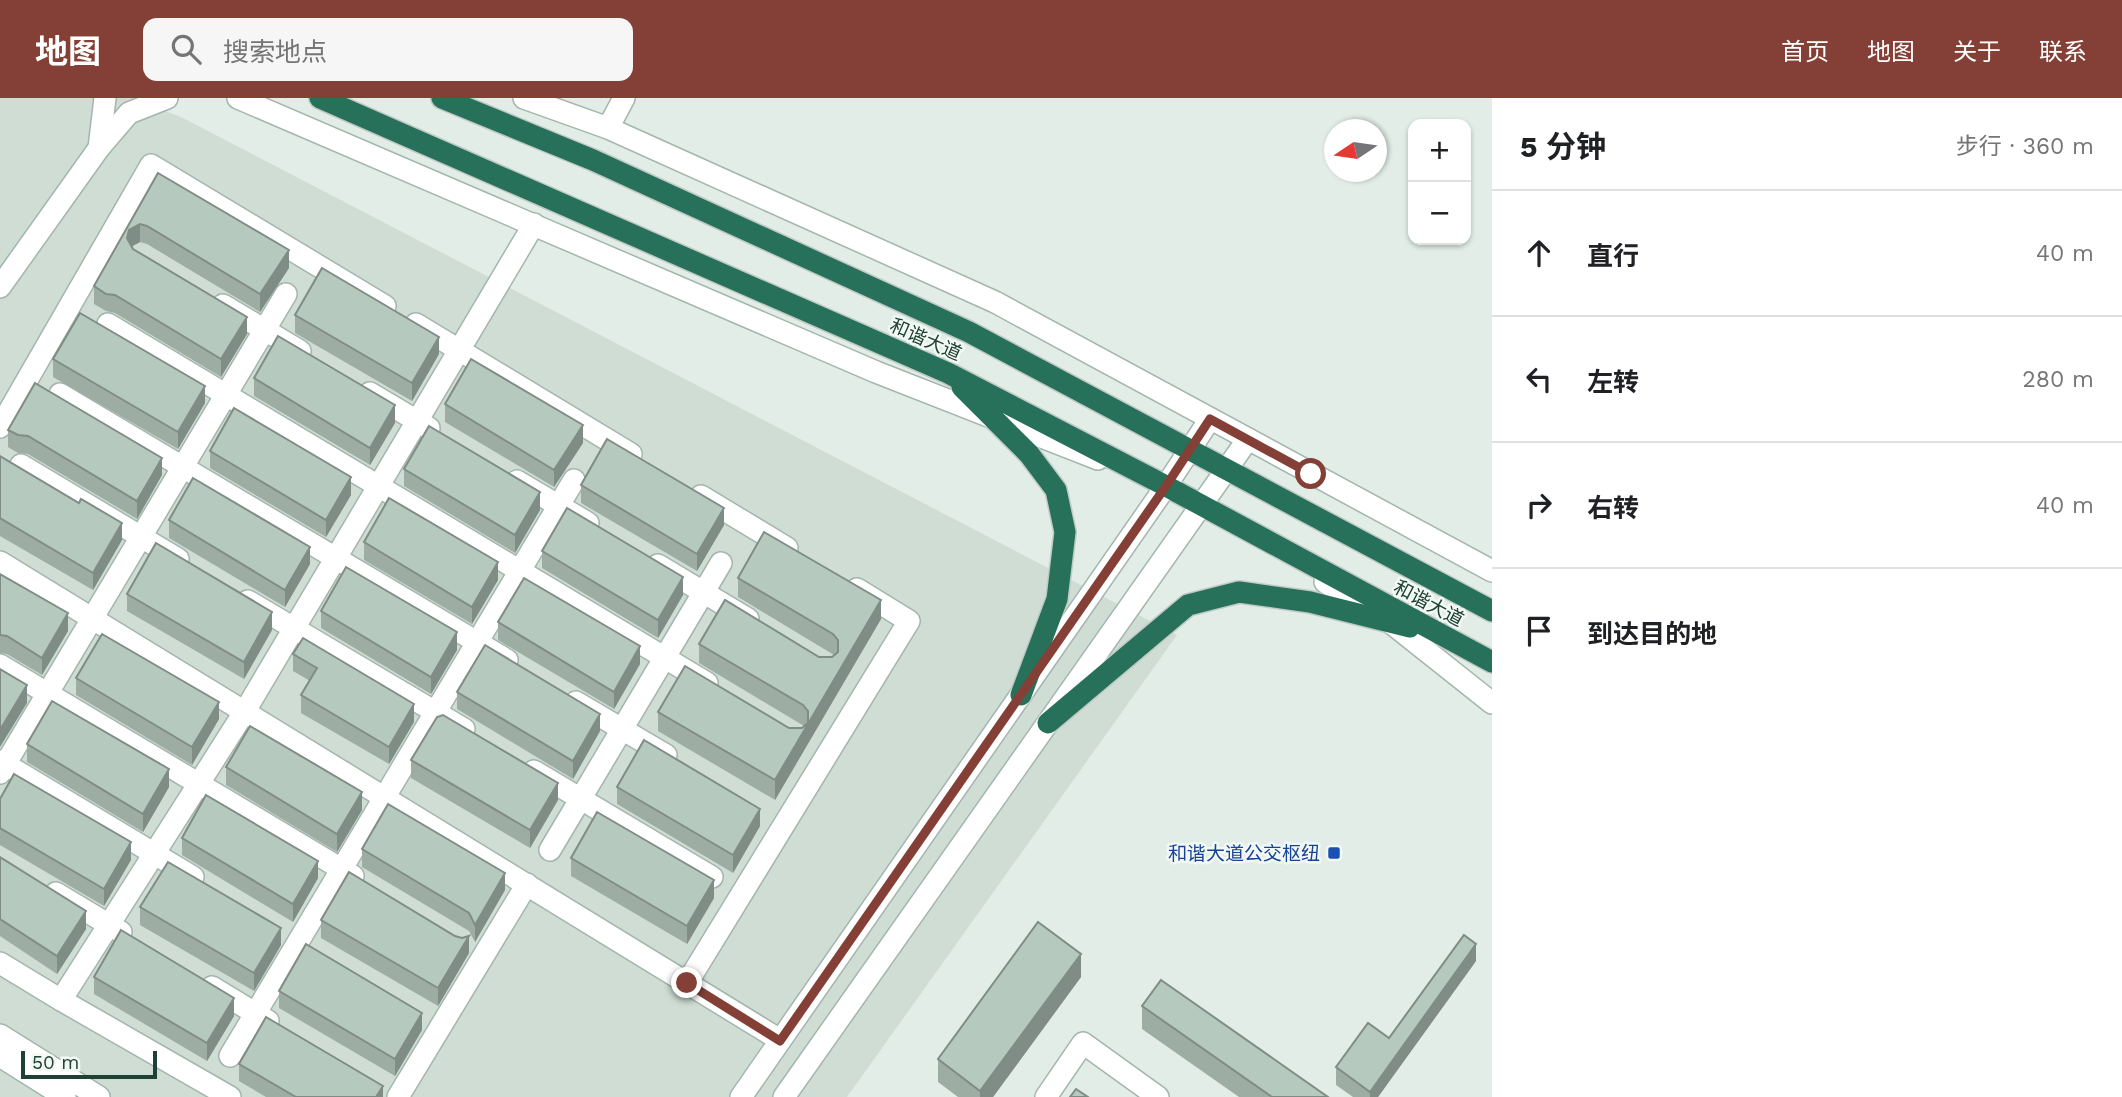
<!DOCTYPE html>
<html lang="zh">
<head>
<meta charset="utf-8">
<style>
	:root { --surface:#fff; --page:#f6f6f6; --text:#202124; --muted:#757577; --line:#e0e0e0; --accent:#844036 }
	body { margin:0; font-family:"Work Sans","Noto Sans SC",sans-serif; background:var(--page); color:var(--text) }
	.controls { position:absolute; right:21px; top:21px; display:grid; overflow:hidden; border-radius:14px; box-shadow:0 2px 5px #0004 }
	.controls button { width:63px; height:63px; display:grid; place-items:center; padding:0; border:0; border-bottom:2px solid var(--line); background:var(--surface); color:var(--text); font:35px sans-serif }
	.compass { position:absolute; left:1324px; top:21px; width:63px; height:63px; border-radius:50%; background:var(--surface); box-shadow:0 2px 5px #0004; rotate:257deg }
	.scale { position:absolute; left:21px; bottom:18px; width:136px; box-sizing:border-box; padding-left:7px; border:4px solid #1f4034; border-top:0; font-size:19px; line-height:24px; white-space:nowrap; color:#1f4034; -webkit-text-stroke:5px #f2f9f5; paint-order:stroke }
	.stop { position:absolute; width:21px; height:21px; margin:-16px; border:5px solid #844036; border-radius:50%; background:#fff }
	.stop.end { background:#844036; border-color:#fff; box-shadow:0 2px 7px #0008 }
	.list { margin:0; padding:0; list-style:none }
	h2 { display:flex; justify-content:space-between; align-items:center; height:91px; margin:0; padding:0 28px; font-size:30px }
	h2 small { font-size:23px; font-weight:400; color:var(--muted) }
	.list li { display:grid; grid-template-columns:46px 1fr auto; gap:21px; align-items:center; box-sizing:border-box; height:126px; padding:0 28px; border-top:2px solid var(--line) }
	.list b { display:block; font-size:26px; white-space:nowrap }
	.list em { font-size:23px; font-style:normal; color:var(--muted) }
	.icon { flex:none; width:38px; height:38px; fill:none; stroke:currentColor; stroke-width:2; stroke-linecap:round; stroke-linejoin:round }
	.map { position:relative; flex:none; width:1492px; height:999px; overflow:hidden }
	header { display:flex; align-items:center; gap:42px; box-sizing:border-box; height:98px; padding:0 35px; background:var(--accent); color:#fff }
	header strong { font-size:33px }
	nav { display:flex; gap:38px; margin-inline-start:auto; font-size:24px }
	.search { width:490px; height:63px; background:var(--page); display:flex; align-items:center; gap:18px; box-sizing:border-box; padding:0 24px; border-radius:14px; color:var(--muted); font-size:26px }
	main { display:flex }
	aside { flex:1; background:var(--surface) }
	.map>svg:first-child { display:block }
	.built { fill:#cfddd5 }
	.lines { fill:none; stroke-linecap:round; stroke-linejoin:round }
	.minor-casing { stroke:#a3b6ad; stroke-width:24 }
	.highway-casing { stroke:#c0cac6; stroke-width:24 }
	.minor { stroke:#fff; stroke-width:21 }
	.highway { stroke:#277059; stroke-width:21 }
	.wall { fill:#9dada4 }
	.shaded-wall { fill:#7f8d86 }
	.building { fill:#b6c9bf; stroke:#7f8d86; stroke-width:2 }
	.route { stroke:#844036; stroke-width:9 }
	.transit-dot { fill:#1a4fb4; stroke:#f2f9f5; stroke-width:2.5 }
	.labels { text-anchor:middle; stroke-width:5; stroke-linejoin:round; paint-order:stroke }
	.street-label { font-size:19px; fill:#1f4034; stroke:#f2f9f5 }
	.transit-label { font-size:19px; fill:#164399; stroke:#f2f9f5; text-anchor:end }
</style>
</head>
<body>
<header>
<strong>地图</strong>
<div class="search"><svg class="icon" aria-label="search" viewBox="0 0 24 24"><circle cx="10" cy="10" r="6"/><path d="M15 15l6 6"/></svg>搜索地点</div>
<nav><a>首页</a><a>地图</a><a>关于</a><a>联系</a></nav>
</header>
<main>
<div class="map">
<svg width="1492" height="999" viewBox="0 0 1492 999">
	<rect width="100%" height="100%" fill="#e1ede6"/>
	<!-- built -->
	<path class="built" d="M0,0h133l50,20 994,517 -330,462h-847z"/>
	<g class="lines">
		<!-- minor casing -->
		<g class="minor-casing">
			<g id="minor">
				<path d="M238,0l638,274 222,87"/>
				<path d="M524,0l84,30 387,174 497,269"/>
				<path d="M608,30l16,-30"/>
				<path d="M99,50l30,-35 38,-15"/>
				<path d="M0,189l99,-139 6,-50"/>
				<path d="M223,207l77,46"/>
				<path d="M108,226l599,359"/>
				<path d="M416,226l215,130"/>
				<path d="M370,295l59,35"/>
				<path d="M60,296l447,266"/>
				<path d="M0,329l151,-262 234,141"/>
				<path d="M21,367l157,94"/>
				<path d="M517,383l71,42"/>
				<path d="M701,398l86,52"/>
				<path d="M0,464l780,478"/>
				<path d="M658,467l90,54"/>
				<path d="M1325,484l65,40 102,81"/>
				<path d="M248,503l216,128"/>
				<path d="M0,567l353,211"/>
				<path d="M576,604l90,53"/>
				<path d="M0,663l193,116"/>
				<path d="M534,673l178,106"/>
				<path d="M0,675l286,-479"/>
				<path d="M550,752l171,-287"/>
				<path d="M56,795l65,39"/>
				<path d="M0,865l61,37 184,-289 289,-487"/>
				<path d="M687,885l222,-362 -52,-32"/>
				<path d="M212,889l56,34"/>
				<path d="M61,902l169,97"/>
				<path d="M0,937l99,62"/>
				<path d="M0,958l65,41"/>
				<path d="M230,958l344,-576"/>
				<path d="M398,999l129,-213"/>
				<path d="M741,999l425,-611 44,-67"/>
				<path d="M784,999l464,-658"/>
				<path d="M1046,999l37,-54 75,54"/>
			</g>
		</g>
		<!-- highway casing -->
		<g class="highway-casing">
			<g id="highway">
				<path d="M320,0l628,275 218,113 326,176"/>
				<path d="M442,0l151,62 376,172 523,279"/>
				<path d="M962,289l67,67 27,36 9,42 -8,67 -36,96"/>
				<path d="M1048,625l140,-118 51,-13 71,10 100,25"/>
			</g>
		</g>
		<!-- minor -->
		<use href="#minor" class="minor"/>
		<!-- highway -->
		<use href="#highway" class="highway"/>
	</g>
	<!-- wall -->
	<g class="wall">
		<path d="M158,75l131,95 -29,44 -113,-68 -7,-2 -8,4 1,3 114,85 -26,43 -106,-64 -9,-2 -12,-7v-18z"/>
		<path d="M295,217l144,39 -27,47 -117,-68z"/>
		<path d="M53,261l152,44 -27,46 -125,-72z"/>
		<path d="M254,280l141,45 -25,42 -116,-69z"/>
		<path d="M445,306l138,39 -29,44 -109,-65z"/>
		<path d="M8,332l154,45 -25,44 -109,-65 -10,-1 -10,-6z"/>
		<path d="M210,353l141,44 -25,42 -116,-69z"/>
		<path d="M0,358l79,47 43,37 -29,50 -93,-54z"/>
		<path d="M404,371l136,41 -25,43 -111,-67z"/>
		<path d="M581,387l143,40 -27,46 -116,-68z"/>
		<path d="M169,422l141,44 -25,43 -116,-69z"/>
		<path d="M364,444l134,38 -26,44 -108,-64z"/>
		<path d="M542,453l141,44 -25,43 -116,-70z"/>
		<path d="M0,476l68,57 -26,44 -35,-21 -7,-1z"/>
		<path d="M738,480l143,41 -106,181 -117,-69v-19l131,16h13l2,-2 -105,-63v-19l120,13h13l2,-2 -96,-58z"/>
		<path d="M127,496l145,36 -28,49 -117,-68z"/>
		<path d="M321,513l136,39 -26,44 -110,-66z"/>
		<path d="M498,524l142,42 -26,45 -116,-69z"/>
		<path d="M293,556l121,68 -25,42 -88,-51v-18l9,-14 -17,-10z"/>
		<path d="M76,580l143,41 -27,46 -116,-70z"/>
		<path d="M457,594l143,39 -27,48 -116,-70z"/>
		<path d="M27,646l142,43 -26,45 -116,-70z"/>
		<path d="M411,662l147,40 -28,48 -119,-70z"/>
		<path d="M226,669l136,43 -25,42 -111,-67z"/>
		<path d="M617,689l143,39 -27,47 -116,-69z"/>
		<path d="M0,701l131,61 -27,46 -104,-61z"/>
		<path d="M182,740l136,40 -25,44 -111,-67z"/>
		<path d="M362,751l143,41 -30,52 -6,-11 -107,-64z"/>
		<path d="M0,759l86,72 -29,45 -57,-38z"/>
		<path d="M571,760l143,40 -27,46 -116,-68z"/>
		<path d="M140,809l141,38 -27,46 -114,-66z"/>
		<path d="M321,822l148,33 -31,53 -117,-68z"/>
		<path d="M1476,863l-98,136h-25l-17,-12v-18l53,-29z"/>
		<path d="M94,879l140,39 -27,45 -113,-67z"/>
		<path d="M1081,879l-88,120h-35l-20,-15v-23z"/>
		<path d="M279,893l143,39 -27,46 -116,-68z"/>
		<path d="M1142,908l186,91h-89l-97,-68z"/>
		<path d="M239,966l144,33h-117l-27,-16z"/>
	</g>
	<!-- shaded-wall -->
	<g class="shaded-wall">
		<path d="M140,126v18l-11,6 -2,-10 2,-8z"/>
		<path d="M289,152v18l-29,44v-18z"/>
		<path d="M247,219v17l-26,43v-18z"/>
		<path d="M439,239v17l-27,47v-18z"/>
		<path d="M205,288v17l-27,46v-17z"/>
		<path d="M395,307v18l-25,42v-17z"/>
		<path d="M583,327v18l-29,44v-17z"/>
		<path d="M162,360v17l-25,44v-18z"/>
		<path d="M351,379v18l-25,42v-17z"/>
		<path d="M540,394v18l-25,43v-18z"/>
		<path d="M724,410v17l-27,46v-17z"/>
		<path d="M122,425v17l-29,50v-17z"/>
		<path d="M310,449v17l-25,43v-17z"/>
		<path d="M498,464v18l-26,44v-17z"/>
		<path d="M683,479v18l-25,43v-18z"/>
		<path d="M881,502v19l-106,181v-20z"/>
		<path d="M272,514v18l-28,49v-17z"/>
		<path d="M68,515v18l-26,44v-17z"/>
		<path d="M457,534v18l-26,44v-17z"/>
		<path d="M640,548v18l-26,45v-17z"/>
		<path d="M27,587v18l-27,44v-17z"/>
		<path d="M219,604v17l-27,46v-18z"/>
		<path d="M414,606v18l-25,42v-17z"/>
		<path d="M600,616v17l-27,48v-18z"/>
		<path d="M169,671v18l-26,45v-18z"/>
		<path d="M558,685v17l-28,48v-18z"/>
		<path d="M362,694v18l-25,42v-18z"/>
		<path d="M760,711v17l-27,47v-18z"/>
		<path d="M131,744v18l-27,46v-17z"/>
		<path d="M318,763v17l-25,44v-18z"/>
		<path d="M505,775v17l-30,52v-17z"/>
		<path d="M714,782v18l-27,46v-18z"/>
		<path d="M86,813v18l-29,45v-18z"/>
		<path d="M281,830v17l-27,46v-18z"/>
		<path d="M469,838v17l-31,53v-18z"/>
		<path d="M1476,846v17l-98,136h-8v-5z"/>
		<path d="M1081,856v23l-88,120h-13v-6z"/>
		<path d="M234,900v18l-27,45v-18z"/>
		<path d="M422,915v17l-27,46v-17z"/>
		<path d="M383,988v11h-7z"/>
	</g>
	<!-- building -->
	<g class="building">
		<path d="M158,75l131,77 -29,44 -113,-68 -7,-2 -11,6 -2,8 6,11 114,68 -26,42 -106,-64 -9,-1 -12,-8z"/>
		<path d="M322,170l117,69 -27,46 -117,-68z"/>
		<path d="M80,215l125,73 -27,46 -125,-73z"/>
		<path d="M278,238l117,69 -25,43 -116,-70z"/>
		<path d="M471,261l112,66 -29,45 -109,-66z"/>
		<path d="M35,285l127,75 -25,43 -109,-65 -10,-1 -10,-5z"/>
		<path d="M234,310l117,69 -25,43 -116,-69z"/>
		<path d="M429,328l111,66 -25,43 -111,-66z"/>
		<path d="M607,341l117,69 -27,46 -116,-69z"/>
		<path d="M0,358l79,47 2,-4 41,24 -29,50 -93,-55z"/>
		<path d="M193,380l117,69 -25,43 -116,-70z"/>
		<path d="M389,400l109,64 -26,45 -108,-65z"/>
		<path d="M567,410l116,69 -25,43 -116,-69z"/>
		<path d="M764,434l117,68 -106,180 -117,-68 27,-46 104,62h13l6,-5v-12l-5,-6 -104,-61 26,-44 94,57h13l6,-5v-12l-5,-6 -95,-56z"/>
		<path d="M156,445l116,69 -28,50 -117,-68z"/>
		<path d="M346,469l111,65 -26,45 -110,-66z"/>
		<path d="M0,476l68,39 -26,45 -35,-22 -7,-1z"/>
		<path d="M524,480l116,68 -26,46 -116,-70z"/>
		<path d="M102,536l117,68 -27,45 -116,-69z"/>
		<path d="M303,540l111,66 -25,43 -88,-52 16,-27 -24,-14z"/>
		<path d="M485,547l115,69 -27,47 -116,-69z"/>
		<path d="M0,571l27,16 -27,45z"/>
		<path d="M52,603l117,68 -26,45 -116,-70z"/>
		<path d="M443,617l115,68 -28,47 -119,-70 26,-43z"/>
		<path d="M250,628l112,66 -25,42 -111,-67z"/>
		<path d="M644,642l116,69 -27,46 -116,-68z"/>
		<path d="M14,676l117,68 -27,47 -104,-61v-29z"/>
		<path d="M206,697l112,66 -25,43 -111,-66z"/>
		<path d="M388,706l117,69 -30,52 -6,-12 -107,-64z"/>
		<path d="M597,714l117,68 -27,46 -116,-68z"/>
		<path d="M0,759l86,54 -29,45 -57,-37z"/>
		<path d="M168,764l113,66 -27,45 -114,-66z"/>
		<path d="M349,774l106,64 7,2 7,-2 -31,52 -117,-68z"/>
		<path d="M1038,824l43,32 -101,137 -42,-32z"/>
		<path d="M121,832l113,68 -27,45 -113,-66z"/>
		<path d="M1464,837l12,9 -106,148 -34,-25 32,-44 21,15z"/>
		<path d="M306,846l116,69 -27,46 -116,-68z"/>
		<path d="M1161,882l167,117h-56l-130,-91z"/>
		<path d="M266,919l117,69 -7,11h-80l-57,-33z"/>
		<path d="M1076,991l12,8h-18z"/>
	</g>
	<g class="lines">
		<!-- route -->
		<path class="route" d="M687,885l93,58 386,-555 44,-67 101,55"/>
	</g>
	<!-- markers -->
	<rect class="transit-dot" x="1327" y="748" width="14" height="14" rx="3.5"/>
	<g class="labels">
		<!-- street labels -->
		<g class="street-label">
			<text transform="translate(926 241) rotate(24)" y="7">和谐大道</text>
			<text transform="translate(1429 505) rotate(28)" y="7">和谐大道</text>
		</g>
		<!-- transit labels -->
		<g class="transit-label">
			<text x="1320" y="762">和谐大道公交枢纽</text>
		</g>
	</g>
</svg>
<div class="controls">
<button>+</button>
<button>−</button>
</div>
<svg class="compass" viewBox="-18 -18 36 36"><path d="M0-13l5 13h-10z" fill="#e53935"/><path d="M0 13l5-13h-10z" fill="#757577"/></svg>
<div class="scale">50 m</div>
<div class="stop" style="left:1311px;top:376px"></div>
<div class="stop end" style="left:687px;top:885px"></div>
</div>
<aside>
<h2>5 分钟<small>步行 · 360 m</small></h2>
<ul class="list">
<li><svg class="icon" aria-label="ahead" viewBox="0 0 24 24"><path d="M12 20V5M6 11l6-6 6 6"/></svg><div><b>直行</b></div><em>40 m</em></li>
<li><svg class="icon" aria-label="left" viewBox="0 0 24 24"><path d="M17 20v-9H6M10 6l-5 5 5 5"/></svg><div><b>左转</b></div><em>280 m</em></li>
<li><svg class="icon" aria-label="right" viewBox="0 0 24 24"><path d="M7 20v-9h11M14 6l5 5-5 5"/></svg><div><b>右转</b></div><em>40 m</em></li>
<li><svg class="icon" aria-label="arrive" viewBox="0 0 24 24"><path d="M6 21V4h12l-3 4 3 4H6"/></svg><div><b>到达目的地</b></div></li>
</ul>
</aside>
</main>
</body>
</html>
